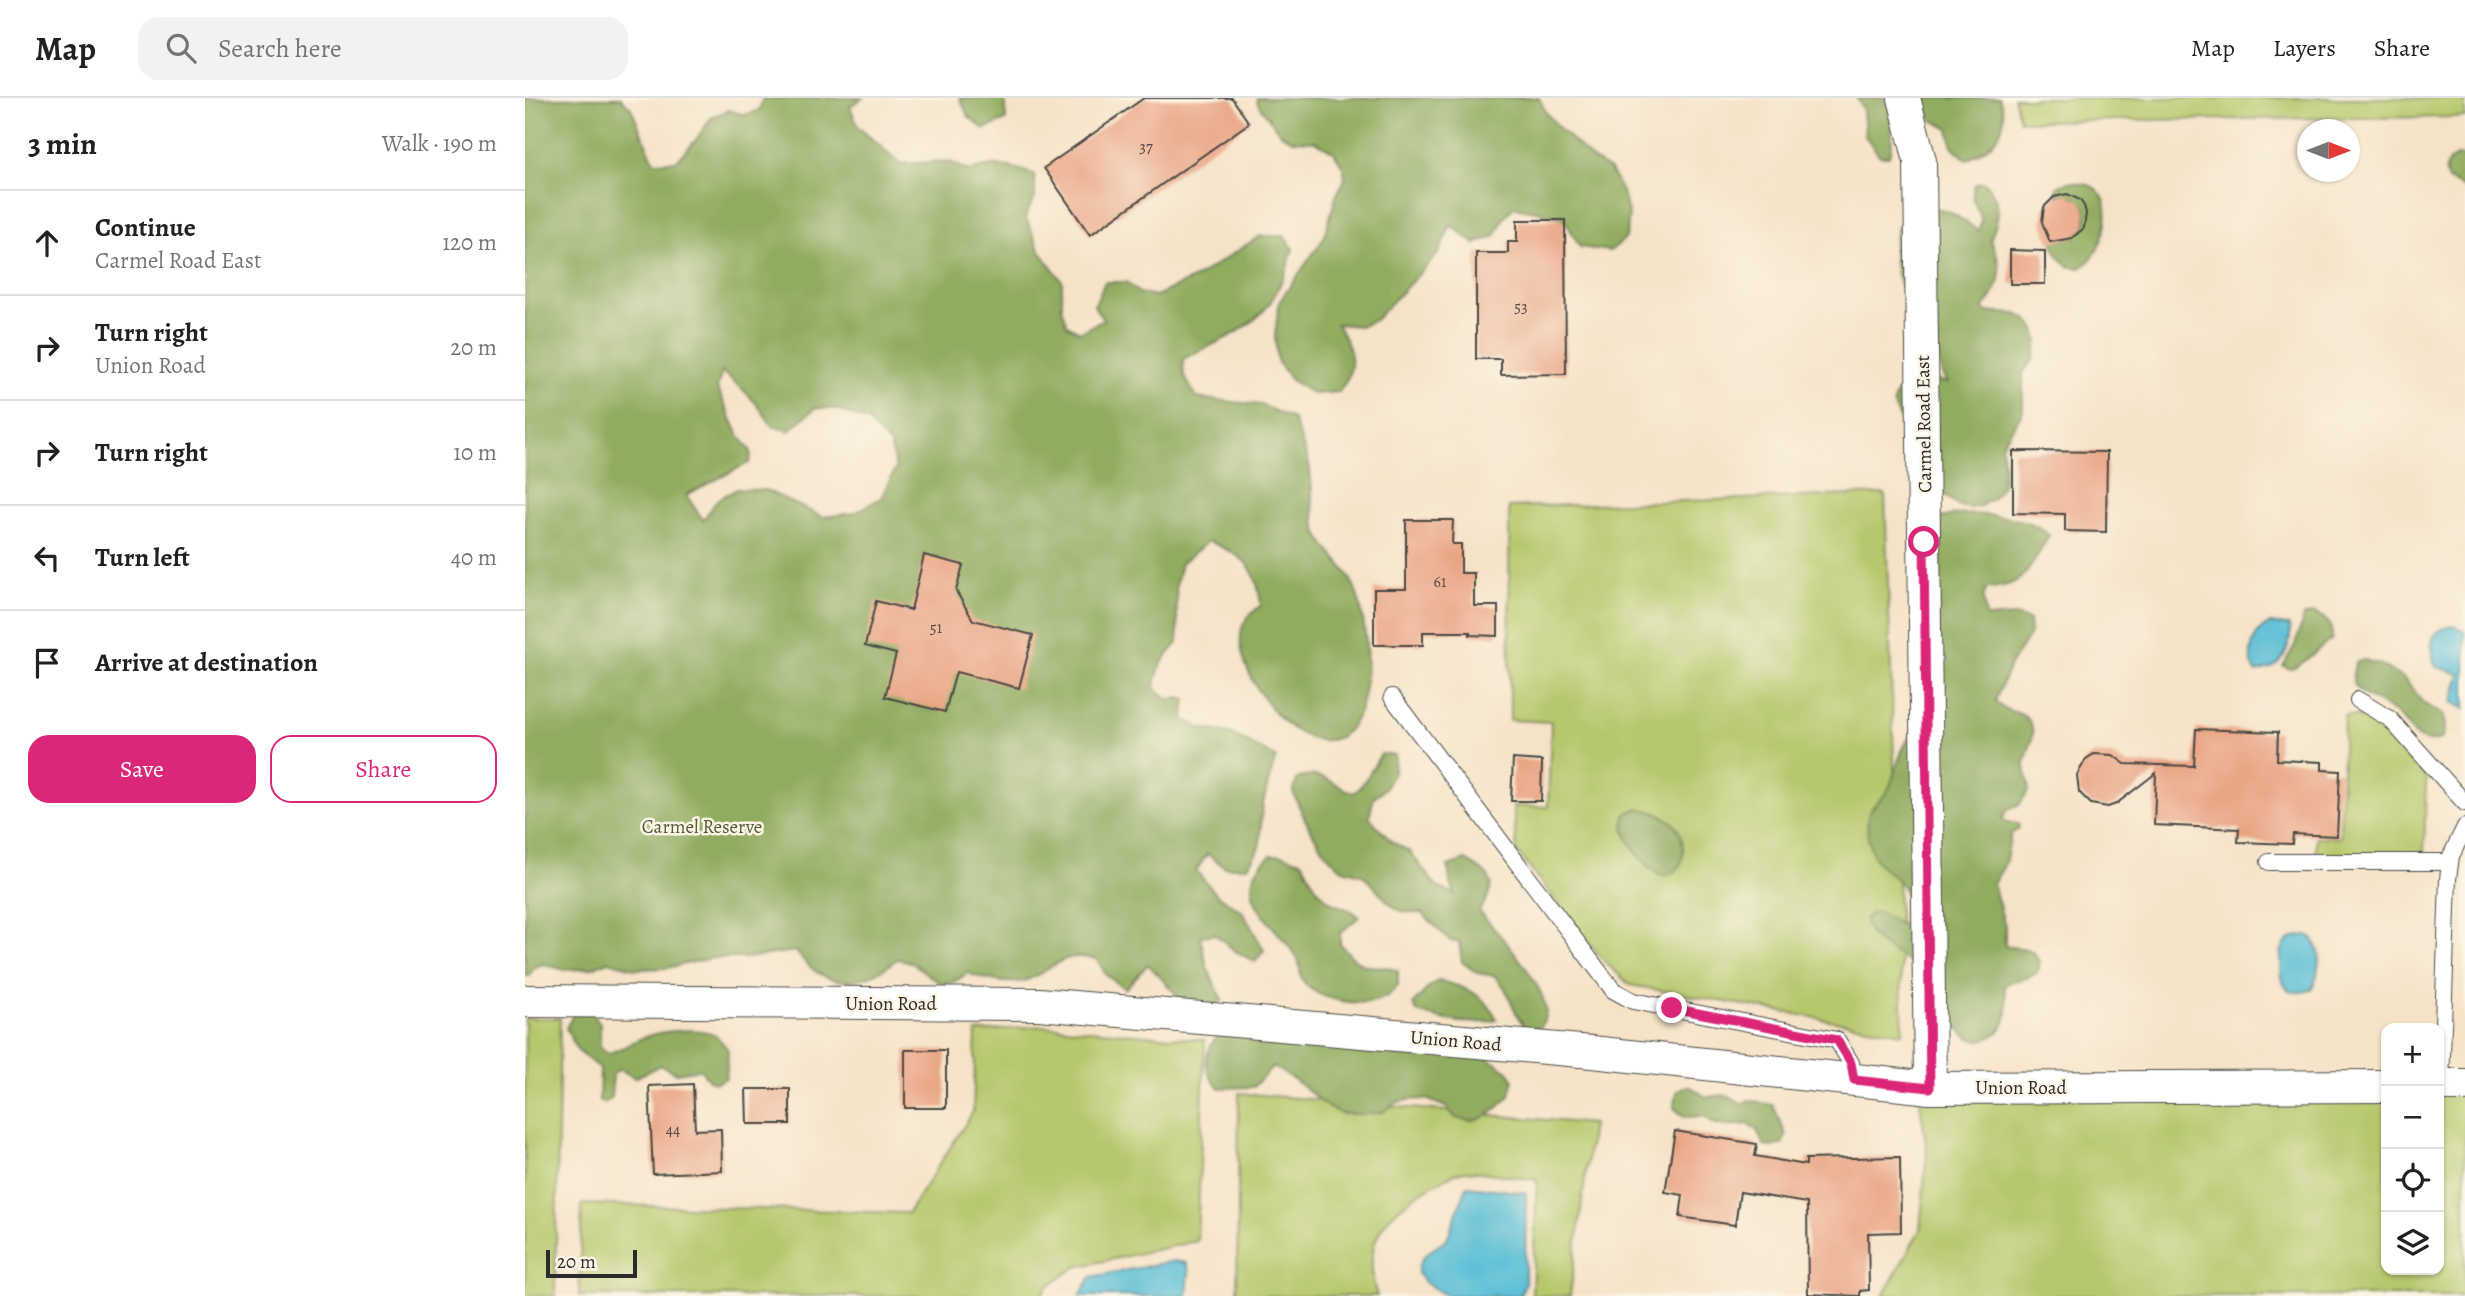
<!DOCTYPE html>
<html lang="en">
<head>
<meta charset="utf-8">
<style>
	:root { --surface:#fff; --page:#f2f2f2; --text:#202124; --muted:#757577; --line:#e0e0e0; --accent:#db2777 }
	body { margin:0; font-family:Alegreya,serif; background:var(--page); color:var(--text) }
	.controls { position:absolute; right:21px; bottom:21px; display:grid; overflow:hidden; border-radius:14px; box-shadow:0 2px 5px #0004 }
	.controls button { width:63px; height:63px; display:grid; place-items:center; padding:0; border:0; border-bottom:2px solid var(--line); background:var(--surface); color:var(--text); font:35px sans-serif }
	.compass { position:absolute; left:1772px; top:21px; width:63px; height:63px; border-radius:50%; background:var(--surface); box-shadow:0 2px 5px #0004; rotate:90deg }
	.scale { position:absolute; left:21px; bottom:18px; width:91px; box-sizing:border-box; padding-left:7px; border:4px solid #2b2b2b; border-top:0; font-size:19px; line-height:24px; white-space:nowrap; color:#2b2b2b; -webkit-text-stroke:5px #fcf5e5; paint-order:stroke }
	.stop { position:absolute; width:21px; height:21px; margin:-16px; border:5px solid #db2777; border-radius:50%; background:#fff }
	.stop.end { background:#db2777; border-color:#fff; box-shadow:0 2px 7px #0008 }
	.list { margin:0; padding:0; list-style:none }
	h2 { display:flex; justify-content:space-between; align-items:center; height:91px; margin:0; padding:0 28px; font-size:30px }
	h2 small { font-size:23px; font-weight:400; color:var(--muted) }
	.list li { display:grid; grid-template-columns:46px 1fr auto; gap:21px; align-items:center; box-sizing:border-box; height:105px; padding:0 28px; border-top:2px solid var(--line) }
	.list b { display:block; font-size:26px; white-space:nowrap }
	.list p { margin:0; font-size:23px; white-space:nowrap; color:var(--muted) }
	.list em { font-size:23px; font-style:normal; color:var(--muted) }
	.actions { display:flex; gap:14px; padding:21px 28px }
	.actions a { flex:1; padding:16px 0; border:2px solid var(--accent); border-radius:21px; text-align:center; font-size:24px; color:var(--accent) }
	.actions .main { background:var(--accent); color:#fff }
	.icon { flex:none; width:38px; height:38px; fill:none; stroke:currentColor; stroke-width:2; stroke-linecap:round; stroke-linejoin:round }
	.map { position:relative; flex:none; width:1940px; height:1198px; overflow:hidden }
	header { display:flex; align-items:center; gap:42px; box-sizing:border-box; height:98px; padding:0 35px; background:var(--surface); border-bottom:2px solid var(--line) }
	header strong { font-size:33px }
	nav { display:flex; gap:38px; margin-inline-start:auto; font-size:24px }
	.search { width:490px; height:63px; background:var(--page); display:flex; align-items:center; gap:18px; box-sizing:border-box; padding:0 24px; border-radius:21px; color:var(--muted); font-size:26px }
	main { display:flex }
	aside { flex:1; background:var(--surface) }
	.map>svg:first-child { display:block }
	.green { fill:#b6c86c; stroke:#707a4c; stroke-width:2 }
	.forest { fill:#90ac60; stroke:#5e6c46; stroke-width:2; fill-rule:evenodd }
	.water { fill:#59bed6; stroke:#427480; stroke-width:2 }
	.building { fill:#e9a483 }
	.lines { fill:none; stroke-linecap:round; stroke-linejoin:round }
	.service-casing { stroke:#494743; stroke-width:18 }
	.minor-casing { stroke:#494743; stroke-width:34 }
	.service { stroke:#fff; stroke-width:16 }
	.minor { stroke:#fff; stroke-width:32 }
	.route { stroke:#db2777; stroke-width:9 }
	.labels { text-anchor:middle; stroke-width:5; stroke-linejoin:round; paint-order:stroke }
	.number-label { font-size:16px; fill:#5a4941 }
	.street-label { font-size:19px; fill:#2b2b2b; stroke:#fcf5e5 }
	.park-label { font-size:19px; fill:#555a3e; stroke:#fcf5e5 }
</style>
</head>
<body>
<header>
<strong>Map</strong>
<div class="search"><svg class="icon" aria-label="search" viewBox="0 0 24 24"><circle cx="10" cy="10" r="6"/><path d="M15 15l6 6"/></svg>Search here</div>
<nav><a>Map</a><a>Layers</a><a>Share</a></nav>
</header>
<main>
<aside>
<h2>3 min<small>Walk · 190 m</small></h2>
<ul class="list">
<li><svg class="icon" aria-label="ahead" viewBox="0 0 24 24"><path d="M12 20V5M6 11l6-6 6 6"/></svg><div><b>Continue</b><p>Carmel Road East</p></div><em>120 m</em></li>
<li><svg class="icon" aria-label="right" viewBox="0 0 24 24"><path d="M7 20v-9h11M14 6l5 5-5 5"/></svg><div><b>Turn right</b><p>Union Road</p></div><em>20 m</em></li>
<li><svg class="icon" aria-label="right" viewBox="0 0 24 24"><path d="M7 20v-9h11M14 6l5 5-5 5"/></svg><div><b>Turn right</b></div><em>10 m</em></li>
<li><svg class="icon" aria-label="left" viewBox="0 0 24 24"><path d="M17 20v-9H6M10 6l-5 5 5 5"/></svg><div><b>Turn left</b></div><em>40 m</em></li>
<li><svg class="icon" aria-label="arrive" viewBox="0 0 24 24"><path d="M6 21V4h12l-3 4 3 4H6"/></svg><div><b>Arrive at destination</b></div></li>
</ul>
<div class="actions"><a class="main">Save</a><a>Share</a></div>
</aside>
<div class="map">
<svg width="1940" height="1198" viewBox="0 0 1940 1198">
	<rect width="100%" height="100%" fill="#fcf5e5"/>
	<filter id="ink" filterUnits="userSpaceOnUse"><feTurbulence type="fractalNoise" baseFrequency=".0143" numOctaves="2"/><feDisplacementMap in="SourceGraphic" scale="14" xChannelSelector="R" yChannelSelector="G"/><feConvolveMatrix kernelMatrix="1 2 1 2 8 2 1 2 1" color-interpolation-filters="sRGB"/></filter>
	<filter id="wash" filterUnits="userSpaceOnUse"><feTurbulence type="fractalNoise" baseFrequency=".00686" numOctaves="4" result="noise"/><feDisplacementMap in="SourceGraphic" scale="28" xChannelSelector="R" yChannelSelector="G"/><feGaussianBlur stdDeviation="1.57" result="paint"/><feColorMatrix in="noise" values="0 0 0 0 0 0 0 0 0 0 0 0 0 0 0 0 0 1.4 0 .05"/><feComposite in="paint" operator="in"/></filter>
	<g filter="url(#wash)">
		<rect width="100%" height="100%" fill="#f5e3c8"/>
		<!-- green -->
		<g class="green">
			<path d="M1489,0h451v19l-445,4z"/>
			<path d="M1360,396l18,539 -273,-48 -25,-23 -88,-110 -4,-46 35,1 3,-85 -41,-2 -1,-213z"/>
			<path d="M1819,618h13l16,5 53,57 -2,79 -108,-3v-17l24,1z"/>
			<path d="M0,920h35l-5,278h-30z"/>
			<path d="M517,928l163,14 -8,201 -121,26 -28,19 -7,10h-462l3,-92 326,9 65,-101 3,-80z"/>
			<path d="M1914,987h26v211h-582l37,-66 7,-78 -9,-65 468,-1v184h53z"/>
			<path d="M714,995l353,31 -22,172h-38l5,-116c-23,-2 -48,-9 -71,-9 -10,0 -25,10 -35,15 -46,27 -71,54 -54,110h-140z"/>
		</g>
		<!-- forest -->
		<g class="forest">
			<path d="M0,0h96l10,10 23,54 22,-1 20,-21 15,-22 17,-8 17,5 14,-5 4,-12h100l-13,8 8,21 43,37 47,-3 21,10c27,-8 39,-7 66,4v23l-10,18 15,35 22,30v27l5,17 13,7 23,-12 -9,-14 11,-24h21l13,11 17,3 41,-19 63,-41h24l9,13c-6,20 -14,43 -27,59 -21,25 -56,37 -83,51l1,16 12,23 65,7 32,14c5,15 12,30 16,45 4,19 2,57 11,73 8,16 23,27 31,43 18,31 28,141 -14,158 -45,17 -101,-65 -96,-104 1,-14 11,-21 20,-29 -5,-42 -16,-47 -52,-64l-28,22 -5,22 2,58c-14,15 -22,26 -23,46l14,10 17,-1 -2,21 16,9 30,5 46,24c-5,18 -12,36 -14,54 -3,27 4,33 -16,56h-21l-18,-13 -11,17 22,25 24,15 22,39 -9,12 -20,-11 -20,-17 -15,2 7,31 15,34 -14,9 -19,-2 -41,-44 -23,25 -19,-14 -9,-16c-38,-8 -40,9 -70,21 -17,6 -44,-1 -60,-7 -34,29 -37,-12 -70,-14 -21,18 -52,30 -77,15 -10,-5 -17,-15 -25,-23l-48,7h-35l-45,10 -30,1 -29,-8 -16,7 -27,2 -22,-6 -8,3 -6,8 -4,1zM197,274c21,16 36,31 50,54l17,5 26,-23 22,1 32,13 21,23 6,23 -15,30 -27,15 -32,4 -56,-27 -29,-1 -19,10 -15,21 -17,-25 64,-33 1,-11 -12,-15 -22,-48z"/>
			<path d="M435,0h45l1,22 -22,9 -16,-13z"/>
			<path d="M732,0h282l7,15 14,16 31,29 19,12 12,22 7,23 -3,23 -16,13 -30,-4 -15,-27 -28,-9 -24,-4 -9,11 -9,18 -20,8 -24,-19 -13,29 -63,66 -15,6 -23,-2c15,28 22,41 2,68l-26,2 -21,-13 -15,-20 -2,-25 4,-34 45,-64 12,-42 9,-17 -2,-12 -9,-15 -19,-11 -22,-1 -12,-6 -23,-30z"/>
			<path d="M1332,0h29c6,19 9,38 3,58h-9l-15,-20 -2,-26z"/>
			<path d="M1396,0h78c14,32 -7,49 -32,62l-15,-14 -3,-17 -17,-9z"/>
			<path d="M1932,58h8v32l-17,-8c-5,-13 -2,-18 9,-24z"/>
			<path d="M1455,84l6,1c16,22 14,33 4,57 15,27 13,46 -7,69l4,3 30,2 11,6 7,10 3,11 -4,18 -11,13v39l-22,35 3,21 -2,18 -10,14 -12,7 -10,2 -12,-2 -18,-16 -31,-51 -16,-36 3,-10 14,-10 21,-3 16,3c-3,-5 -6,-10 -7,-15 -3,-10 0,-22 -4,-32 -7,-18 -26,-31 -34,-48 -11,-22 -14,-67 13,-77 26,-10 44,6 63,20 8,-19 -3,-19 -5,-34 -1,-4 1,-8 1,-12z"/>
			<path d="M1545,84c11,1 23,2 30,11 16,18 0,66 -20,75l-12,-2 -11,-12 -7,-19c13,7 24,5 34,-7 7,-20 -6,-37 -27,-32v-8l4,-4z"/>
			<path d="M1430,417c25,-2 77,0 94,21 -19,29 -21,51 -62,52l-4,9 3,21 29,-2 14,4 1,14 -20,31 -15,36c6,10 19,9 29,15 17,13 4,30 1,47 -1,7 4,18 4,27l-10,15c-9,2 -14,5 -16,14l4,4 11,1 1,5 -8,5 -6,30 -12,20 12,42v20c8,2 17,1 23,4 12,5 16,21 3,26 -10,5 -18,2 -27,10 3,18 8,38 -10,49 -18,11 -29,3 -40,-12 -3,-4 -8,-7 -12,-11 -10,-12 -14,-30 -25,-42 -17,-20 -49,-23 -52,-51l5,-5 9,-2 21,12 10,1c2,-14 -2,-30 -10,-42 -5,-7 -14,-12 -20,-18 -11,-12 -15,-36 -11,-52 3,-9 16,-15 20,-25 9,-21 10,-41 27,-58l19,-211z"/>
			<path d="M1789,515c14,6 18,11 18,26l-34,27 -8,3 -7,-3 12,-21 9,-29z"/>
			<path d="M1839,562l17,5 24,15 19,24 20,11 1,15 -3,8c-8,4 -14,5 -21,1 -11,-6 -17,-20 -27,-27 -11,-9 -34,-15 -40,-29 -3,-6 0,-15 3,-21z"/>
			<path d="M856,656l14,1 -1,18 -10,16 -10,8 -5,20 23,25 17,9 28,36 18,7 -5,-13 -2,-15 17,-6c29,15 34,24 14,51 19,22 65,71 67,100 0,5 -3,11 -5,16l-14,3 -9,-13 -13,-29 -10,-12 -18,-3 -15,-11 -3,-20 -9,-1 -28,-28c-33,2 -36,-17 -57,-36 -8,-7 -18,-4 -25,-10 -21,-15 -37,-51 -47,-75l4,-13c28,-10 33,6 57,14 12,-9 18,-26 27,-39z"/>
			<path d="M1113,710c12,2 26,7 35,15 12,12 15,41 -1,50 -3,2 -7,2 -11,3 -14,-9 -36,-33 -37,-51 -1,-4 1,-7 2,-11z"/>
			<path d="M746,757h13l19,7c8,18 16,36 36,44 9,4 13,3 20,11l-19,16v11c8,9 16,19 28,22 12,2 17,-1 30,5v15c-4,3 -7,8 -12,11 -21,12 -72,4 -84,-18 -3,-7 -1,-15 -5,-21 -19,-33 -74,-65 -26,-103z"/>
			<path d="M913,883c26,5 48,13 59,39 -26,6 -56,0 -80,-8l-4,-8 17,-18z"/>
			<path d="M49,915h17l9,10v23l7,7c15,-2 22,-10 35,-15 15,-7 56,-11 71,-4 6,4 11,10 15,16l-2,28 -10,5 -7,-3 -9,-11 -23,4 -17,-8 -25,13 -15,-9 -7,5 -2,23 -6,6 -6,-1 1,-33 -23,-19 -11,-22z"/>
			<path d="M698,933l262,25 23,15 5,9 -3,16 -15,14 -13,8 -11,3 -15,-3 -10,-11 -20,-8 -19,1 -12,3 -12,9 -13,2h-28l-13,-6 -34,-28 -22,-13 -20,20 -33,1c-20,-17 -16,-41 3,-57z"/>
			<path d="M1158,989h8l15,10 21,-2 14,9 8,-4 24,5 13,30 -4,9 -10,3 -7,-1 -9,-17 -8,-5 -23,2 -12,-3 -8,-7 -20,1 -11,-9 3,-16z"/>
		</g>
		<!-- water -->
		<g class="water">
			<path d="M1745,526l19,2c4,12 -4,35 -16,41 -5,3 -12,3 -17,5 -11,-14 -3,-42 14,-48z"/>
			<path d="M1930,528l10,5v78l-13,-7 8,-28 -24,-7c-8,-21 -7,-39 19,-41z"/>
			<path d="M1782,837c19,11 13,37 5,54 -24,9 -31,-1 -31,-24 0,-8 -1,-16 5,-22 5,-6 13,-7 21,-8z"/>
			<path d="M942,1088l59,7 -1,90 -5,13h-73l-23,-14 -6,-8v-7l7,-12 22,-16z"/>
			<path d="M649,1163l12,2 3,8 -2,25h-107l11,-19z"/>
		</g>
		<g id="blocks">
			<!-- building -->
			<g class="building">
				<path d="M619,0h88l17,25 -159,112 -46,-67z"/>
				<path d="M1542,96l13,6 4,6 2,7 -2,15 -12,10 -22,4 -8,-20 2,-15 10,-10z"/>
				<path d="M992,122h48l1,154 -65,1v-16h-25v-106h32v-11h9z"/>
				<path d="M1485,152l35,1v33h-35z"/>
				<path d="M1488,353l94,1 -1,80 -41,-1v-17l-52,-1z"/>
				<path d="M881,422h47l-1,24h9v29h13v33h24v30l-28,-1v-3h-47v13h-49v-56h32z"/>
				<path d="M399,457l39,10 -7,26 17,29 60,15 -14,53 -63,-16 -11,40 -60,-15 11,-43 -31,-8 11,-45 35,9z"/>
				<path d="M1671,631l82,3 -1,28 45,2v8l18,1 -3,65 -44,-2 -1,10 -54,-2 1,-13 -85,-4 2,-52 -40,31 -8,3 -17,-3 -12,-12 -2,-17 9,-16 8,-5 19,1 12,9 69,2z"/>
				<path d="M988,661l29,2 -1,40h-30z"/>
				<rect x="380" y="952" width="41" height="58"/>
				<path d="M168,986l2,46 26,-1 1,42 -69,3 -4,-88z"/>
				<path d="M221,991h44v35h-43z"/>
				<path d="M1150,1033l82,13 -2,12 51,9v-6l94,-2 1,75 -33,1 1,57 -9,1v5l-52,-2 -1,-91 -67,-11 -5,33 -55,-8 3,-22 -18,-3z"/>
			</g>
		</g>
	</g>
	<g filter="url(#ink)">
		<use href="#blocks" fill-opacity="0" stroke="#494743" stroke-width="2"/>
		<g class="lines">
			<!-- service casing -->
			<g class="service-casing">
				<g id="service">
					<path d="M867,599l221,293 20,11 204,39 14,23 3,17"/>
					<path d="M1833,602l32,19 75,84"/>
					<path d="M1744,764h181"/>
					<path d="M1916,987l7,-206 3,-23 14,-29"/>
				</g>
			</g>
			<!-- minor casing -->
			<g class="minor-casing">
				<g id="minor">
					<path d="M1379,0l16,63 10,927"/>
					<path d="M0,903l514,3 553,48 338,36 456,-2"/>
					<path d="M1914,987h26"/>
				</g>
			</g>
			<!-- service -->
			<use href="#service" class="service"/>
			<!-- minor -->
			<use href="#minor" class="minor"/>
		</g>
	</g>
	<g class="lines" filter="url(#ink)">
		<!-- route -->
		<path class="route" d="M1147,910l165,32 14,23 3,17 76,8 -6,-546"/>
	</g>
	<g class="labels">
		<!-- number labels -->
		<g class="number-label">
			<text x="621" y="54">37</text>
			<text x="996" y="214">53</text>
			<text x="915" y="489">61</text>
			<text x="411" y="535">51</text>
			<text x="148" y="1037">44</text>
		</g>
		<!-- street labels -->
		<g class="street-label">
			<text transform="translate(1398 326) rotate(-91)" y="7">Carmel Road East</text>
			<text x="366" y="912">Union Road</text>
			<text transform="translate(931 942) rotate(5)" y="7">Union Road</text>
			<text x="1496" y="996">Union Road</text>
		</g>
		<!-- park labels -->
		<g class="park-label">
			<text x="177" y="735">Carmel Reserve</text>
		</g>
	</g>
</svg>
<div class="controls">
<button>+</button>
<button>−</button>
<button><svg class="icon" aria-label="locate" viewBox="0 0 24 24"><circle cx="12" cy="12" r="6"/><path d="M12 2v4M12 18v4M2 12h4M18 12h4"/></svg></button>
<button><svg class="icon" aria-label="layers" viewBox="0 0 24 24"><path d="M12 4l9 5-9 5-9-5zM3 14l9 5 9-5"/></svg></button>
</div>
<svg class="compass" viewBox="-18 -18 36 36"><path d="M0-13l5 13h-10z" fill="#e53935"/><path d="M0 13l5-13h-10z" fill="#757577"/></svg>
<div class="scale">20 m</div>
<div class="stop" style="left:1399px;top:444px"></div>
<div class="stop end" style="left:1147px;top:910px"></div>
</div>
</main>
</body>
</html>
